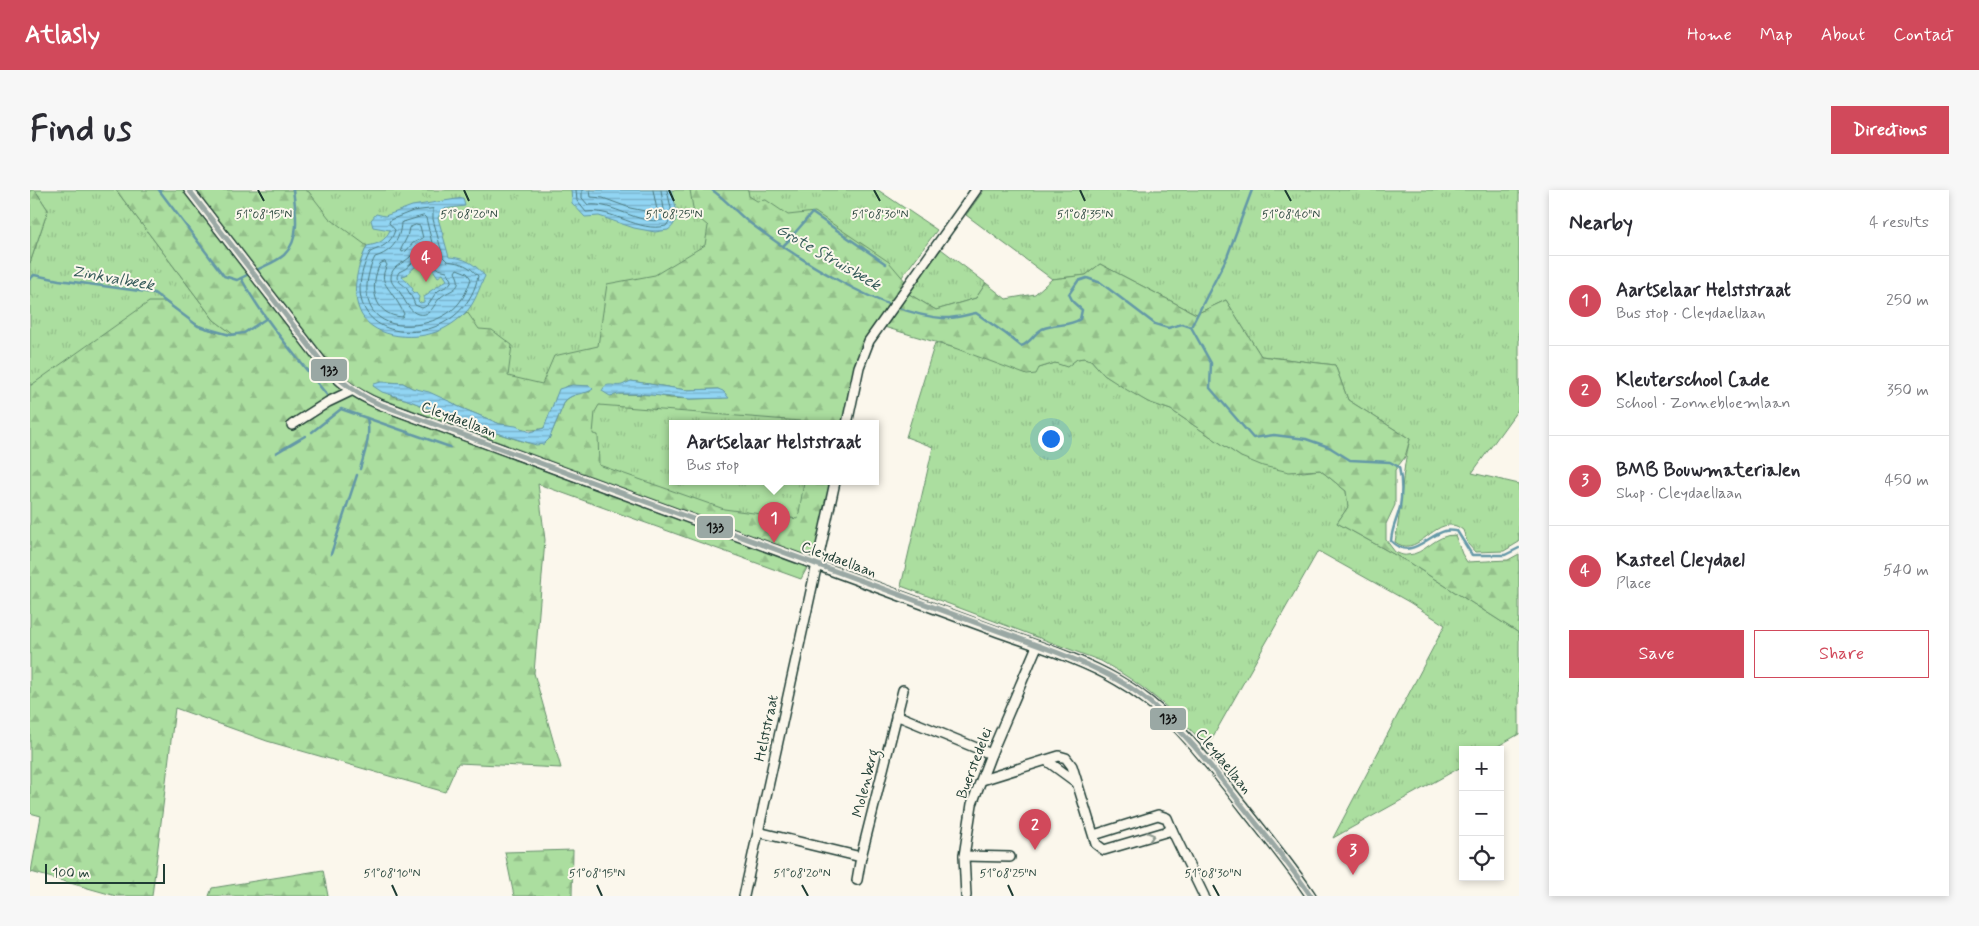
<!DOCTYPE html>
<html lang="en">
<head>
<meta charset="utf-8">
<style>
	:root { --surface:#fff; --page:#f7f7f7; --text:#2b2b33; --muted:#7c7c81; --line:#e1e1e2; --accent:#d1495b }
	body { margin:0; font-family:Mynerve,sans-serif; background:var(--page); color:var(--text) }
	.controls { position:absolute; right:15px; bottom:15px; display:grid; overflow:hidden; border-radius:0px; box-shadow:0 2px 8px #0003 }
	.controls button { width:45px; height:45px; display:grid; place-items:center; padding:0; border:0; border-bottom:1px solid var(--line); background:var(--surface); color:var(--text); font:25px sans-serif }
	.scale { position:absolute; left:15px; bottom:12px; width:120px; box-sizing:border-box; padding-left:5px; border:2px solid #1f3d34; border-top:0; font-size:14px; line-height:18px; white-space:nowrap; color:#1f3d34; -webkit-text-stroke:4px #fbf7ec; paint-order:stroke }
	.you { position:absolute; left:1020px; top:248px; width:18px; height:18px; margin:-12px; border:4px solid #fff; border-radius:50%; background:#1a73e8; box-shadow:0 0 0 8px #1a73e833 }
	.badge { display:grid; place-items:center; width:32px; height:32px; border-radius:50%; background:var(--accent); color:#fff; font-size:16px; font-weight:700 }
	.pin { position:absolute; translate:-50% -41px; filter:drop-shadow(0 1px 2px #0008) }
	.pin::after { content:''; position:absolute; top:26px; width:18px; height:15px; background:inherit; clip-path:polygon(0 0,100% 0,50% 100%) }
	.popup { position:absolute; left:639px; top:230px; width:210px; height:65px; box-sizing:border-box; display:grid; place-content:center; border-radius:0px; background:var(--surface); filter:drop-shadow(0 1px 4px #0005); font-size:16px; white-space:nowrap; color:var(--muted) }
	.popup b { font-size:19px; color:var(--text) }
	.popup::after { content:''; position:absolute; left:50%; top:100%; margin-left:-10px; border:10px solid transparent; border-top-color:var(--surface) }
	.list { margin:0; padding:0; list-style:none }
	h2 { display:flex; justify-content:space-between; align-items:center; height:65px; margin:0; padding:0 20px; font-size:21px }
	h2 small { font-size:16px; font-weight:400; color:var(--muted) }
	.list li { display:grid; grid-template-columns:32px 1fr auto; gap:15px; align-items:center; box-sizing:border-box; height:90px; padding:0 20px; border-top:1px solid var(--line) }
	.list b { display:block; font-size:19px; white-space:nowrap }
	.list p { margin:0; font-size:16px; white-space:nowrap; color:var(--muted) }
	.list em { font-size:16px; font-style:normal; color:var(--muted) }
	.actions { display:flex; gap:10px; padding:15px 20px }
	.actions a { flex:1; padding:11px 0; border:1px solid var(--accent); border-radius:0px; text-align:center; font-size:18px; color:var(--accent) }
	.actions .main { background:var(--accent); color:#fff }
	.icon { flex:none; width:28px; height:28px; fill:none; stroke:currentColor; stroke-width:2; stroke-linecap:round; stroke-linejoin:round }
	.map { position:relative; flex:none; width:1489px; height:706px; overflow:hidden; border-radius:0px }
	header { display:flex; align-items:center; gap:30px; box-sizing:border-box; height:70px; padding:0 25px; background:var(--accent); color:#fff }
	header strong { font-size:24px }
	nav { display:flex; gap:28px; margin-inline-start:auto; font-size:18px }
	.intro { display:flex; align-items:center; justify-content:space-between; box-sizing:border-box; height:120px; padding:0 30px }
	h1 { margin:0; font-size:35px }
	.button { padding:12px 22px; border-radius:0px; background:var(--accent); color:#fff; font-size:18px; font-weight:700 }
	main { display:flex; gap:30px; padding:0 30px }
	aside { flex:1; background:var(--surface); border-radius:0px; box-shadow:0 2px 8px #0003 }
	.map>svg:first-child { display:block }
	.grass { fill:url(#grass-tufts); stroke:#658e6a }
	.forest { fill:url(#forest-firs); stroke:#658e6a; fill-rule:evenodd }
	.water { fill:url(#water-rules); stroke:#6398a7; fill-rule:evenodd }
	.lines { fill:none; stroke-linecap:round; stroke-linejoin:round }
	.shore { stroke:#4d7a80; stroke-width:1 }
	.stream { stroke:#6398a7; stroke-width:2.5 }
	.minor-casing { stroke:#1f3d34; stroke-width:12 }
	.minor { stroke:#fbf7ec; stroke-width:9 }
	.bus-1-casing { stroke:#fbf7ec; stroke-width:9 }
	.bus-1 { stroke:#9aa8a4; stroke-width:5 }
	.oneway { stroke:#8d9a90 }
	.ticks { fill:none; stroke:#1f3d34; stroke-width:2 }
	.labels { text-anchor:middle; stroke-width:4; stroke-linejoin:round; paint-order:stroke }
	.street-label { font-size:15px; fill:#1f3d34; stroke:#fbf7ec }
	.water-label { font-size:16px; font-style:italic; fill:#365b5a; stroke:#fbf7ec }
	.ticks-label { font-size:12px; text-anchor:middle; fill:#1f3d34; stroke:#fbf7ec; stroke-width:4; stroke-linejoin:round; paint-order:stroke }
	.line-badge { stroke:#fbf7ec; stroke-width:2 }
	.pale-badge-label { font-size:14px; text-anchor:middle; font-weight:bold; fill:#111 }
</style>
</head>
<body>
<header>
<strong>Atlasly</strong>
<nav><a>Home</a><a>Map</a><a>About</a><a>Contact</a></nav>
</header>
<div class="intro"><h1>Find us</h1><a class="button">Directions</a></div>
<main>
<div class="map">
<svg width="1489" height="706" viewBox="0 0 1489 706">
	<defs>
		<pattern id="grass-tufts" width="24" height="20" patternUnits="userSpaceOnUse" patternTransform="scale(1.25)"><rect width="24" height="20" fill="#abde9f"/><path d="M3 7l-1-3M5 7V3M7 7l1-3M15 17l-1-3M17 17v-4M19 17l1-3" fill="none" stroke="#93bf8a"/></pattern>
		<pattern id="forest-firs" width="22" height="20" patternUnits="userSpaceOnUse" patternTransform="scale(1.25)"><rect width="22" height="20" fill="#abde9f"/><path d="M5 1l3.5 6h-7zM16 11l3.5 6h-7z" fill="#93bf8a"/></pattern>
		<pattern id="water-rules" width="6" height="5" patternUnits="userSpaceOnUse" patternTransform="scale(1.25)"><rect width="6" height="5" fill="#91d5f3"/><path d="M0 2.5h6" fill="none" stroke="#76aec6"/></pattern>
	</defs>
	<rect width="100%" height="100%" fill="#fbf7ec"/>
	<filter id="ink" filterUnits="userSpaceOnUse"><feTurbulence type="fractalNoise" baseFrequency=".02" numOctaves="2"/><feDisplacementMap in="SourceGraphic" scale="10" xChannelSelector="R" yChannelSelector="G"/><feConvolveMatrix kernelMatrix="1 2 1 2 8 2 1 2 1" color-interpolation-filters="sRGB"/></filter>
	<g filter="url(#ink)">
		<!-- grass -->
		<g class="grass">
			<path d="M5,0h81l98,130 21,15c-16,0 -33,-7 -47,-16l-158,66v-122l18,-53z"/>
			<path d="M262,0h586l59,40 -53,71 -45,123h-166v58h155l-12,62 -231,-79z"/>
			<path d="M954,0h535v218l-47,65 47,11v58l-15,9 -29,1 -7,-8 -5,-14c-3,-2 -7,-5 -11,-5 -21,-2 -36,33 -57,17 7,-34 6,-69 15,-103l-62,-39 -13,-35 -74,-9 -35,-56 -30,14 -96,-50 -14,11 -34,4 -86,-64z"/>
			<path d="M911,59l45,34 -10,15 -40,12 -27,-16z"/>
			<path d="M905,153l104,25 16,-5 12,3 10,-7 7,-1 7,2 13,15 44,27 23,8 70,47 62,15 17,-2 26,21 2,16 -11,16 71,39 111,71v101l-28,16h-28v16l-130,72 112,-213 -36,-23 -91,-51 -111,196c-33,-36 -64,-63 -106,-86l-200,-75 32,-139 -27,-10z"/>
		</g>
		<!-- forest -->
		<g class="forest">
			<path d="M0,0h5l13,20 -18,53z"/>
			<path d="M86,0h189l4,2 20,26 38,28 -8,19 31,69c35,4 50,0 77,-22l12,17 13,1 20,15 -4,31 34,8 12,-28 44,-10 9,-62 48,-9 50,-30 3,-19 -14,-12 -4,-24h58l1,6 8,5 9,-1 22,15 27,-3 74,50 17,20 -19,25 1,1 -21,31 -23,85h-31v-2l-214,-17 -4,7 -2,22 5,1 1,30 125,44 74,10 6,-37h28l-13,64 -18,33 -263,-95 7,56 -11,133 27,95 -103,-5 -13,29 -178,-51 -92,-33 -23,188h-36l-85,-24 10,-56 -11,-3v-427l119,-84h16l33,24 18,6 18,3 -20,-15zM601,191l55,9 32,-1 8,5 -3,4 -33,1 -19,-1 -15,-3 -37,-1zM358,192l15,1 9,5 41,15 4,3 43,18c17,1 26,10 44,4l23,-42h23v6c-8,-1 -19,3 -25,9l-16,38 -21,4 -51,-16 -72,-28 -7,-1 -9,-4z"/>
			<path d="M1070,74l96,50 30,-14 35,56 74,9 13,35 62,39 -5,18 -10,13v35l-9,19v16l9,12c3,1 8,4 12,3 18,0 28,-21 48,-20l7,19 5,8 41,-2 11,-6v79l-111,-71 -71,-39 11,-16 -2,-16 -26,-21 -31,2 -26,-6 -22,-9 -70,-47 -23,-8 -21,-12 -23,-15 -13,-15 -7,-2 -7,1 -10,8 -12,-4 -16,5 -3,6 -9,1 -75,-28 -68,-20 25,-33 27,16 40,-12 10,-15 20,16 29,-5 17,-15 34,-4z"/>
			<path d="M543,660l-1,46h-58l-9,-44z"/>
			<path d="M293,680l5,26h-119l3,-8z"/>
		</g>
		<!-- water -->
		<g class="water">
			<path d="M541,0h100c4,13 11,31 -3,40l-13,2 -21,-4 -35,-12 -14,1 -13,-14z"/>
			<path d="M433,8l2,8 -23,3 -4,9 11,39c16,1 25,6 36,19 -6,12 -10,28 -20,37 -8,8 -18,15 -29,19 -24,9 -67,6 -77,-23 -8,-21 -1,-43 8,-63 12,-2 18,-5 23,-16l-17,-3 -2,-7 5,-6 9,2 27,-10zM395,68l13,19 5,-3 4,6 -18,12v2l-5,3v5l-4,1 -2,-2 1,-4 -3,-4h-2l-2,-2 1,-2 -11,-13 4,-1z"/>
			<path d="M601,191l55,9 32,-1 5,2 6,7 -39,1 -48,-5h-23l-9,2 -8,-5c4,-10 11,-4 20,-6 3,-1 6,-3 9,-4z"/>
			<path d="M351,192l22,1 9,5 17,4 24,11 4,3 43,18 16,2 14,6 14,-4 15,-39 13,-4 18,1 3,3c-7,6 -20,3 -28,12l-16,38 -5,5 -8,1 -59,-18 -72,-28 -23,-7 -9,-6 1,-2z"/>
		</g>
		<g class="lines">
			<!-- shore -->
			<g class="shore">
				<path d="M546,0l1,11 9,11c27,-4 52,21 80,14l4,-6 1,-12 -4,-18"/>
				<path d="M552,0v8l6,7c26,-3 49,20 75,15l2,-4 -4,-26"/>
				<path d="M560,0l1,7 12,1 27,10 25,5 2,-3 -4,-20"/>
				<path d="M403,19v10l10,38 4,4c14,2 22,4 31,15 -16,82 -156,73 -108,-24 12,-5 21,-8 25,-22l-6,-7 1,-3 23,-9z"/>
				<path d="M394,26l2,2 7,29c-5,1 -10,-1 -15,2 -4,2 -5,5 -8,8 -7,7 -20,9 -19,22 1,7 7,9 10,15 4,7 9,18 17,20 14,3 15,-10 23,-17 9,-8 24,-7 14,-25l2,-3 10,4 4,6c-3,8 -6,17 -12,24 -15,20 -59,31 -80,14 -18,-13 -13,-43 -4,-60 17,-5 25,-17 26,-34z"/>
				<path d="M386,35l4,1 3,12 -10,5 -7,8 -4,1 -1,-3 6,-12 2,-9z"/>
				<path d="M394,63l6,2 8,14 9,2 5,9c-4,9 -11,7 -16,13 -5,6 -7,13 -14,15l-7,-3c-2,-6 -5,-11 -8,-16 -4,-7 -14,-7 -8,-17l6,-3z"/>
				<path d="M355,72l2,3c-8,16 -1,19 7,32 4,5 7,11 10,17l-2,3c-29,-2 -33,-30 -22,-53z"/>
			</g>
			<!-- stream -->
			<g class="stream">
				<path d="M129,0l65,86 13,4 14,-7"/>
				<path d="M682,0c12,8 22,20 34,30 49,37 135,93 196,98 11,1 23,-3 34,-5l30,21 15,12c10,-3 12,-12 21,-17 13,-6 27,-2 38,-10l2,-9 -9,-8 -4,-8 9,-13 9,-3 14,5 54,41 13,4 14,-4 9,3 20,36 -1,25 43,50 21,-3 32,4 23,8 21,13 40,2 9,5c3,13 3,27 1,40 -3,13 -8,20 -9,34 20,20 35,-5 54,-10 4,-1 8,0 12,0l15,24h33l14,-7"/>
				<path d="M763,45l19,-22 74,51"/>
				<path d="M753,56l7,-7"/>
				<path d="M225,81c9,-5 21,-9 29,-16 17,-16 12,-44 9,-65"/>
				<path d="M211,88c22,41 57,81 86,117"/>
				<path d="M0,89l4,-4 25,5 95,13 44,33 32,9 14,-2 23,-15"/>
				<path d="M1161,137l36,-70 25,-67"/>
				<path d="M282,242l29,-23 109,38"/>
				<path d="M246,263l29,-17"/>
				<path d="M330,279c5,-17 11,-33 7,-51"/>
				<path d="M301,364l26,-79"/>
			</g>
			<!-- minor casing -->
			<g class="minor-casing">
				<g id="minor">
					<path d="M159,0l132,171c18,21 32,32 58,43l614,226c41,15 86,28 124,50 54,30 87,78 125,125 23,30 48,59 69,91"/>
					<path d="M817,234l12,-57 10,-26 107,-151"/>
					<path d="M262,235l36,-23 23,-11"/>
					<path d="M866,525l95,39"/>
					<path d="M1016,570l30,22"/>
					<path d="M952,590l77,-24 7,2 6,8 24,78 8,6 68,-20 -5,-12 -9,-3 -64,20"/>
					<path d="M1142,640l32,66"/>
					<path d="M728,642l103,25 -4,23"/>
					<path d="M934,666l46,1"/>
					<path d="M831,667l42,-167"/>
					<path d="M714,706l91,-414"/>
					<path d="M936,706l-2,-40 8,-52 19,-50 46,-108"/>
				</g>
			</g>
			<!-- minor -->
			<use href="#minor" class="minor"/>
			<!-- bus-1 casing -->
			<g class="bus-1-casing">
				<path id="bus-1" d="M159,0l132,171c17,19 35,33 58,43l677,248c28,11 57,23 82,41 39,29 69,68 99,106 25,32 51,63 74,97"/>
			</g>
			<!-- bus-1 -->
			<use href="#bus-1" class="bus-1"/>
		</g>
		<!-- one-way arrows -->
		<defs><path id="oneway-chevron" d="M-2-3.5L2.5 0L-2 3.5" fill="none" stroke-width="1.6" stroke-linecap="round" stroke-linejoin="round" transform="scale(1.25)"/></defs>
		<use class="oneway" href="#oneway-chevron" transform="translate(1121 646) rotate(-17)"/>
	</g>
	<!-- ticks -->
	<path class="ticks" d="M228,0l6,11M434,0l5,11M639,0l5,11M844,0l6,11M1050,0l5,11M1255,0l6,11M362,695l5,11M567,695l5,11M772,695l6,11M978,695l5,11M1183,695l6,11"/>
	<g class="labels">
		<!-- street labels -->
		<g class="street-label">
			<text transform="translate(429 229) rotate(20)" y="5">Cleydaellaan</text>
			<text transform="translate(809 369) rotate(20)" y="5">Cleydaellaan</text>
			<text transform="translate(736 538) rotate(-78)" y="5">Helststraat</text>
			<text transform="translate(1194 571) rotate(51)" y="5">Cleydaellaan</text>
			<text transform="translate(944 573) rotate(-69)" y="5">Buerstedelei</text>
			<text transform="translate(835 593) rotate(-76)" y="5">Molenberg</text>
		</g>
		<!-- water labels -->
		<g class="water-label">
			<text transform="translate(799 66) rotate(30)" y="6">Grote Struisbeek</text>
			<text transform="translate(83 87) rotate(10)" y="6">Zinkvalbeek</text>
		</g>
	</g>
	<g class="ticks-label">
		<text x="234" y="28">51°08'15"N</text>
		<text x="439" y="28">51°08'20"N</text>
		<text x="644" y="28">51°08'25"N</text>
		<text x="850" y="28">51°08'30"N</text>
		<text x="1055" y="28">51°08'35"N</text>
		<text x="1261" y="28">51°08'40"N</text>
		<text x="362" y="687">51°08'10"N</text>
		<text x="567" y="687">51°08'15"N</text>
		<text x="772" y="687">51°08'20"N</text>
		<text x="978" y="687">51°08'25"N</text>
		<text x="1183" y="687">51°08'30"N</text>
	</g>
	<g class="line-badge">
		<rect x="280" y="168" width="38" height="24" rx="5" fill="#9aa8a4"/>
		<rect x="666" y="325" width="38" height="24" rx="5" fill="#9aa8a4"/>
		<rect x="1119" y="517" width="38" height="24" rx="5" fill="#9aa8a4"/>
	</g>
	<g class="pale-badge-label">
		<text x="299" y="185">133</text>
		<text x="685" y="342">133</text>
		<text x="1138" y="533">133</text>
	</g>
</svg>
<div class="controls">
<button>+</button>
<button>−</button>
<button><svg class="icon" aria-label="locate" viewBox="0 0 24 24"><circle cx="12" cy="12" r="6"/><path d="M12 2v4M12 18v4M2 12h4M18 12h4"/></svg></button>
</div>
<div class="scale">100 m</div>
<div class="you"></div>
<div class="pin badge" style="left:744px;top:353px">1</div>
<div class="popup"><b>Aartselaar Helststraat</b>Bus stop</div>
<div class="pin badge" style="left:1005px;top:660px">2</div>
<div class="pin badge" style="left:1323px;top:685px">3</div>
<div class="pin badge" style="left:396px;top:92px">4</div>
</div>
<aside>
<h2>Nearby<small>4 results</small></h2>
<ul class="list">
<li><span class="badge">1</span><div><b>Aartselaar Helststraat</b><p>Bus stop · Cleydaellaan</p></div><em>250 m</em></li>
<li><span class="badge">2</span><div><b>Kleuterschool Cade</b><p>School · Zonnebloemlaan</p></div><em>350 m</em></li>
<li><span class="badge">3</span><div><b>BMB Bouwmaterialen</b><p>Shop · Cleydaellaan</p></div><em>450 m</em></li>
<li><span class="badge">4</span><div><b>Kasteel Cleydael</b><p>Place</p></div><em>540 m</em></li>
</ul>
<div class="actions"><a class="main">Save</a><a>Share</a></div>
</aside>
</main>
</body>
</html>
